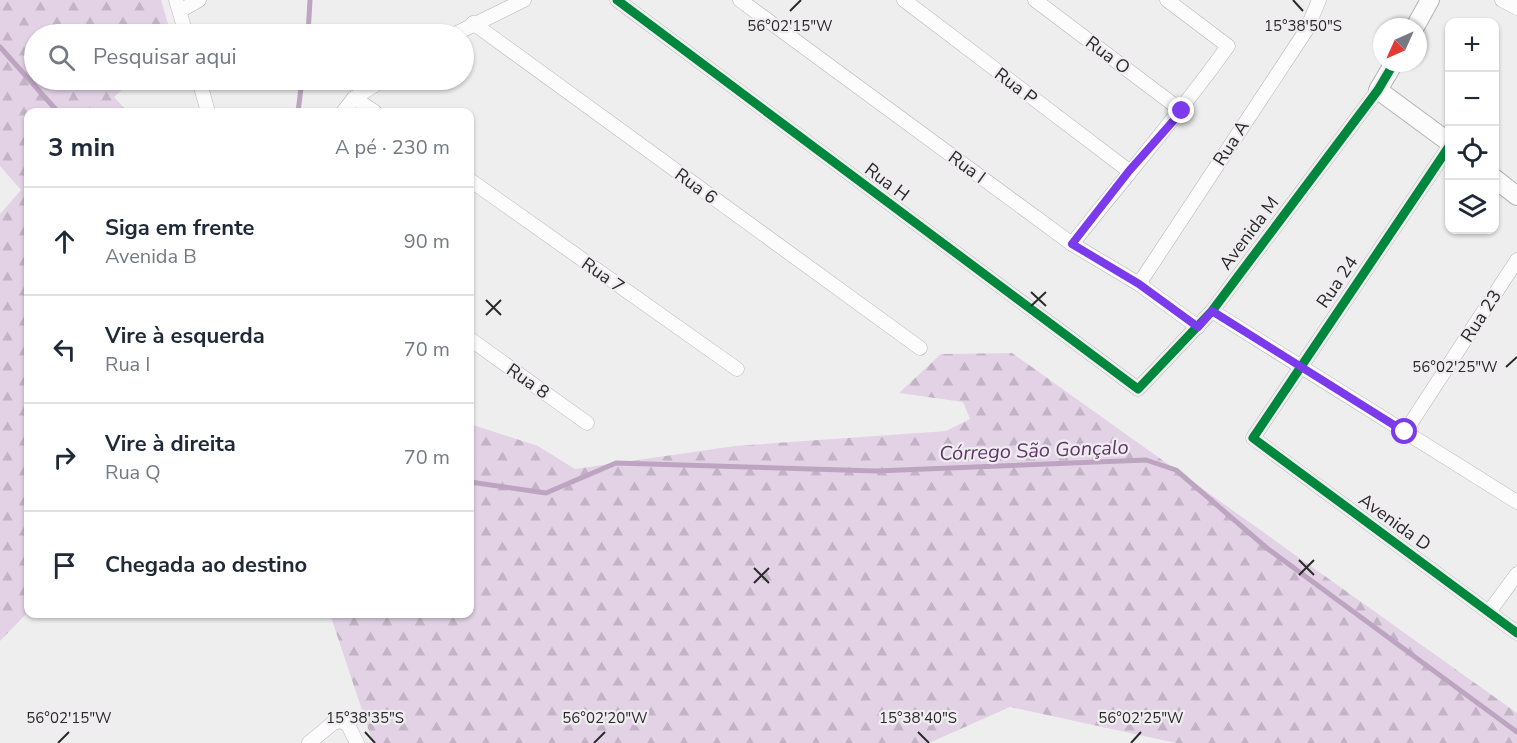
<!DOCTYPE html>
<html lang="pt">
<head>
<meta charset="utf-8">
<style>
	:root { --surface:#fff; --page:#f6f6f7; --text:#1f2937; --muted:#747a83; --line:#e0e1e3 }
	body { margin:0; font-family:"Nunito Sans",sans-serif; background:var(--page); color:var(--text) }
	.controls { position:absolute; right:18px; top:18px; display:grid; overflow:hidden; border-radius:12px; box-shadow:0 2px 4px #0004 }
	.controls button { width:54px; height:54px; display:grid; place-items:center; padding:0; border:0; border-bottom:2px solid var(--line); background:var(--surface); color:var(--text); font:30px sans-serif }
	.compass { position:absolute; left:1373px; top:18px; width:54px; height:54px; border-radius:50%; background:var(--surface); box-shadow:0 2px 4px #0004; rotate:225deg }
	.stop { position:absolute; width:18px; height:18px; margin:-14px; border:4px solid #7c3aed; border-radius:50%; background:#fff }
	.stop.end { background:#7c3aed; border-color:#fff; box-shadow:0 2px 6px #0008 }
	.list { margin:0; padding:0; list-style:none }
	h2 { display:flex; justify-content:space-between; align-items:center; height:78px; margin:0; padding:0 24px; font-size:26px }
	h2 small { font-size:20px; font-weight:400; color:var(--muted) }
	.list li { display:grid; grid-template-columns:39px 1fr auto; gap:18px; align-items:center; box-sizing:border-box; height:108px; padding:0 24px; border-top:2px solid var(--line) }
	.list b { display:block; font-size:22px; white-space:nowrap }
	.list p { margin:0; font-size:20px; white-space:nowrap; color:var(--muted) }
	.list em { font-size:20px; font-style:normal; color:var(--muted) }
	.icon { flex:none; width:33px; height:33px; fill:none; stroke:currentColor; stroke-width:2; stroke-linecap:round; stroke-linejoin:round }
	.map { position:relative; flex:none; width:1517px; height:743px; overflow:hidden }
	.search { position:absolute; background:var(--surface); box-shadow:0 2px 4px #0004; left:24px; top:24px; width:450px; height:66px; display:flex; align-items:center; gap:15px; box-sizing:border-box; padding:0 21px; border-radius:33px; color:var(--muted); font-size:22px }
	.panel { position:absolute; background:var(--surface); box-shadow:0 2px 4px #0004; left:24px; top:108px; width:450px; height:510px; border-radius:12px }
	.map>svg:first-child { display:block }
	.forest { fill:url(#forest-firs) }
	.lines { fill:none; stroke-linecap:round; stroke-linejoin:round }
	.stream { stroke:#bda5c2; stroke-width:5 }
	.minor-casing { stroke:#b4b3b4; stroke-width:15 }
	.tertiary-casing { stroke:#b4b3b4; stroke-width:20 }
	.minor { stroke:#fdfcfd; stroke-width:14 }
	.tertiary { stroke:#fdfcfd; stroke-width:18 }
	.cycleway-casing { stroke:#efedf0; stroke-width:13 }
	.cycleway { stroke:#00873e; stroke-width:9 }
	.route { stroke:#7c3aed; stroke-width:8 }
	.ticks { fill:none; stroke:#2b2a2b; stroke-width:2 }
	.labels { text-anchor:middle; stroke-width:4.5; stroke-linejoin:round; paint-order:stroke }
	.street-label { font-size:18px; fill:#2b2a2b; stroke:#efedf0 }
	.water-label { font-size:20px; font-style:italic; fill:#61366a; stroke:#efedf0 }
	.ticks-label { font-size:15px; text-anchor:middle; fill:#2b2a2b; stroke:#efedf0; stroke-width:4.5; stroke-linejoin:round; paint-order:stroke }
</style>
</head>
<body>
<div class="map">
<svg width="1517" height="743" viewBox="0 0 1517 743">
	<defs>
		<pattern id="forest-firs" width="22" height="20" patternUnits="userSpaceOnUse" patternTransform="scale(1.5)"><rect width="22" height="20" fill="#e3d2e6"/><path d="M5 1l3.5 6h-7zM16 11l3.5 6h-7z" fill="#c3b4c5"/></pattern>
	</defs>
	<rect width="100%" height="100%" fill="#efeeef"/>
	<!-- forest -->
	<g class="forest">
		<path d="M0,0h161l10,34h-137v46h99l-19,17 14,15h-100v500l-28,29v-427l21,-24 -21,-24z"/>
		<path d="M1012,353l505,360v30h-341l-166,-36 -81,36h-556l-43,-129h140v-190l68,22 37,23 160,-23 211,-15 24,-12 -7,-17 -64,-9 42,-39z"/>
	</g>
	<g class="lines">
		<!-- stream -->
		<g class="stream">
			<path d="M308,34l2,-34"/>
			<path d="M0,47l58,65"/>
			<path d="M298,112l4,-32"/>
			<path d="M470,482l76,11 70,-30 260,8 270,-11 30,10 92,79 249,183"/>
		</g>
		<!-- minor casing -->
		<g class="minor-casing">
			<g id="minor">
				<path d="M176,0l10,34"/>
				<path d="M617,0l521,389 74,-78 166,-221"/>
				<path d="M740,0l332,244 67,40 59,43"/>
				<path d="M904,0l225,171"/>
				<path d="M1035,0l147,111"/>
				<path d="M1502,0l15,8"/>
				<path d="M180,11l19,-11"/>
				<path d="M473,23l447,325"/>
				<path d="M455,34l69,-34"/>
				<path d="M199,80l9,32"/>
				<path d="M354,98l21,14"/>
				<path d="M343,112l11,-14 29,-18"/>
				<path d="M1450,145l-197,293 264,195"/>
				<path d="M470,180l267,189"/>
				<path d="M1072,244c52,-66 107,-129 156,-198l-61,-46"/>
				<path d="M1139,284l168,-255 12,-29"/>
				<path d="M1212,311l305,191"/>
				<path d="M470,339l117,84"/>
				<path d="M1405,432l112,-172"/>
				<path d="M1489,612l28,-38"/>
				<path d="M309,743l24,-20 8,-2 7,4 9,18"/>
			</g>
		</g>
		<!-- tertiary casing -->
		<g class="tertiary-casing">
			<g id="tertiary">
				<path d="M1415,27l15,-27"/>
				<path d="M1394,63l-16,27 72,53"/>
				<path d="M1494,178l23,18"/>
			</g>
		</g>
		<!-- minor -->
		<use href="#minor" class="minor"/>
		<!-- tertiary -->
		<use href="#tertiary" class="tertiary"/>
		<!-- cycleway casing -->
		<g class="cycleway-casing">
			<g id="cycleway">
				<path d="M617,0l521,389 74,-78 166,-221 16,-27"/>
				<path d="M1450,145l-197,293 264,195"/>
			</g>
		</g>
		<!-- cycleway -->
		<use href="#cycleway" class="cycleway"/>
	</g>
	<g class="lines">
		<!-- route -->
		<path class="route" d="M1182,111l-53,60 -57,73 67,40 59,43 14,-16 193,121"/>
	</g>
	<!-- ticks -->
	<path class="ticks" d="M1293,0l10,11M790,11l11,-11M1031,292l15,14M486,300l15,15M1031,306l15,-14M486,315l15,-15M1506,367l11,-10M1299,560l15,15M754,568l15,15M1299,575l15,-15M754,583l15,-15M365,732l10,11M918,732l11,11M58,743l11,-11M594,743l11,-11M1131,743l10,-11"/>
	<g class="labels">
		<!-- street labels -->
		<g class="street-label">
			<text transform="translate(1108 55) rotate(37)" y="6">Rua O</text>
			<text transform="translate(1016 86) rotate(37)" y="6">Rua P</text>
			<text transform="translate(1231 143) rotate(-57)" y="6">Rua A</text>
			<text transform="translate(967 167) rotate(36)" y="6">Rua I</text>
			<text transform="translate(887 182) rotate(37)" y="6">Rua H</text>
			<text transform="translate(696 186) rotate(36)" y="6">Rua 6</text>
			<text transform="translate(1249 233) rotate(-53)" y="6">Avenida M</text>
			<text transform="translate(603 275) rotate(35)" y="6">Rua 7</text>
			<text transform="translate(1337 282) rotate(-56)" y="6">Rua 24</text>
			<text transform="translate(1481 316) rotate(-57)" y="6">Rua 23</text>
			<text transform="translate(528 381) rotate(35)" y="6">Rua 8</text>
			<text transform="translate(1395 522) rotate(36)" y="6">Avenida D</text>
		</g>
		<!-- water labels -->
		<g class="water-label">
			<text transform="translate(1034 450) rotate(-2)" y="7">Córrego São Gonçalo</text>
		</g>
	</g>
	<g class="ticks-label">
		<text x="790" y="31">56°02'15"W</text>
		<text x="1303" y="31">15°38'50"S</text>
		<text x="1455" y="372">56°02'25"W</text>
		<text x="69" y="723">56°02'15"W</text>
		<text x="365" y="723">15°38'35"S</text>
		<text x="605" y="723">56°02'20"W</text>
		<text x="918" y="723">15°38'40"S</text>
		<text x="1141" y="723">56°02'25"W</text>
	</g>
</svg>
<div class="controls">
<button>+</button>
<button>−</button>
<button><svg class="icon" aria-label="locate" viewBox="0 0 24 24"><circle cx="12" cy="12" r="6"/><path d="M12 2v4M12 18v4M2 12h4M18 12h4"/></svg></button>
<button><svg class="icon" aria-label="layers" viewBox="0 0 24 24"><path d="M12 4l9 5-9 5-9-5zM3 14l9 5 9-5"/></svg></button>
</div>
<svg class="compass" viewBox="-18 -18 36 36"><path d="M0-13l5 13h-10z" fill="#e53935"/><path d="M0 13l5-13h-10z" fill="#747a83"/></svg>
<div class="stop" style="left:1405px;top:432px"></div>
<div class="stop end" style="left:1182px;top:111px"></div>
<div class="search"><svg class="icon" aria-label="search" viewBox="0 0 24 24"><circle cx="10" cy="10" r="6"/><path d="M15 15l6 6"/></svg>Pesquisar aqui</div>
<section class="panel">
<h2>3 min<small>A pé · 230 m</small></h2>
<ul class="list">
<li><svg class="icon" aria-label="ahead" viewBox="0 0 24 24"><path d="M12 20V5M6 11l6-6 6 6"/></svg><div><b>Siga em frente</b><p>Avenida B</p></div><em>90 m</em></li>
<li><svg class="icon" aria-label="left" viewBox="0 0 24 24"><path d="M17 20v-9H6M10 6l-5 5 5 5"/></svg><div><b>Vire à esquerda</b><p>Rua I</p></div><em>70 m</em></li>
<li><svg class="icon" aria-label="right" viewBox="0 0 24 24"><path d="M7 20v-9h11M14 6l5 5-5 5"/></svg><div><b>Vire à direita</b><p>Rua Q</p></div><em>70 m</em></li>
<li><svg class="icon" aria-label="arrive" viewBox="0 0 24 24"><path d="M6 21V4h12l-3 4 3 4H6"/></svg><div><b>Chegada ao destino</b></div></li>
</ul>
</section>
</div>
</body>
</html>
